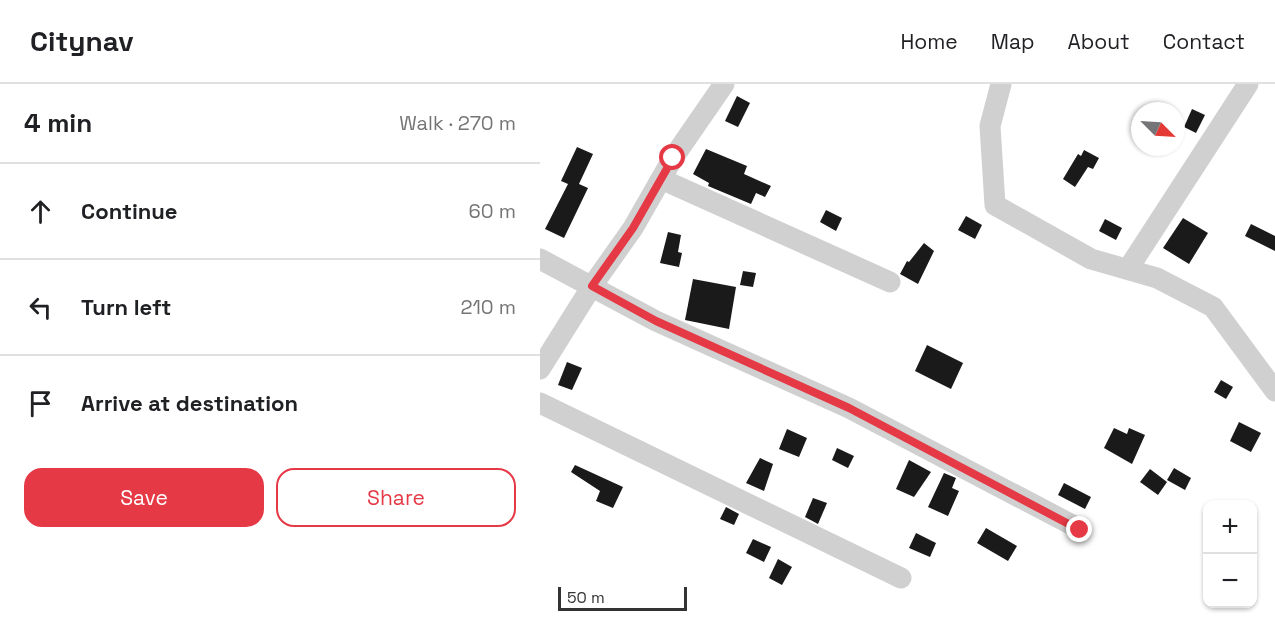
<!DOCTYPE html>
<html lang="en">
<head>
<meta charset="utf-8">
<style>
	:root { --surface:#fff; --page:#f6f6f6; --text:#202124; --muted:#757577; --line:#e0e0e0; --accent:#e63946 }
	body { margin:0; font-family:"Space Grotesk",sans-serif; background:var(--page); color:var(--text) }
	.controls { position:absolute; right:18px; bottom:18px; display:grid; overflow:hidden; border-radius:12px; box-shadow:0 2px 4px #0004 }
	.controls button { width:54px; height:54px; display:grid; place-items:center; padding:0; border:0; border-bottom:2px solid var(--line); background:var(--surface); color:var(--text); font:30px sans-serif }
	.compass { position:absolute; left:591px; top:18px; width:54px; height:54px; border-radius:50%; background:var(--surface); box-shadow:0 2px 4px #0004; rotate:114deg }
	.scale { position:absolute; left:18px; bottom:15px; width:129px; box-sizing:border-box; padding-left:6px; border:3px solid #333; border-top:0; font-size:16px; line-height:21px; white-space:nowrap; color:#333; -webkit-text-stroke:4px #fff; paint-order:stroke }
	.stop { position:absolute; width:18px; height:18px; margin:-14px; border:4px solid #e63946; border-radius:50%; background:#fff }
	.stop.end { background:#e63946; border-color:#fff; box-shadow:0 2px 6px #0008 }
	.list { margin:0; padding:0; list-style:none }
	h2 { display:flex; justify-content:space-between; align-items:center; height:78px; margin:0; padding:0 24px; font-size:26px }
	h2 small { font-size:20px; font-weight:400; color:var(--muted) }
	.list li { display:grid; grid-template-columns:39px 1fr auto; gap:18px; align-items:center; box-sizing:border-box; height:96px; padding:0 24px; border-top:2px solid var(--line) }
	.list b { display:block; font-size:22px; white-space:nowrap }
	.list em { font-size:20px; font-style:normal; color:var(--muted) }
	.actions { display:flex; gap:12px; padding:18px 24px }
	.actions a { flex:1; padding:14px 0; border:2px solid var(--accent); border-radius:18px; text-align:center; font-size:21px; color:var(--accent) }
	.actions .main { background:var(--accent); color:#fff }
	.icon { flex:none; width:33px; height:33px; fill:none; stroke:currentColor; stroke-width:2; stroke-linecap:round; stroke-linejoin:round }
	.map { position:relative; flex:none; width:735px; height:542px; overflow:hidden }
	header { display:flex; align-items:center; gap:36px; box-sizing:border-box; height:84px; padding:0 30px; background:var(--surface); border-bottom:2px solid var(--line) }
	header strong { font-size:28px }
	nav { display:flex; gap:33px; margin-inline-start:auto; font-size:21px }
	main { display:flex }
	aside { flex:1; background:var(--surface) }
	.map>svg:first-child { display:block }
	.building { fill:#1a1a1a }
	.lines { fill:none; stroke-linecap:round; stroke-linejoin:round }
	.minor { stroke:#d0d0d0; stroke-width:21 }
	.route { stroke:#e63946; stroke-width:8 }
</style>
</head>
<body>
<header>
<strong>Citynav</strong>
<nav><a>Home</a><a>Map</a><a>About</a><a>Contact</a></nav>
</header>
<main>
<aside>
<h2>4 min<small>Walk · 270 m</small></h2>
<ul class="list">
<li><svg class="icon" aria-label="ahead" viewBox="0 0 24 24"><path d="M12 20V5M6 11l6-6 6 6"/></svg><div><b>Continue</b></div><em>60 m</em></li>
<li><svg class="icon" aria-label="left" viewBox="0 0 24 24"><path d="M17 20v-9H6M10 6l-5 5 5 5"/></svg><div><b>Turn left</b></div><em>210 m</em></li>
<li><svg class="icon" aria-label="arrive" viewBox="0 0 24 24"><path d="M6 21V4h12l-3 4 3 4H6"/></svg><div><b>Arrive at destination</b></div></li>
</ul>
<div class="actions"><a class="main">Save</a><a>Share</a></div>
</aside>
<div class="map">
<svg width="735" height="542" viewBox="0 0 735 542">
	<rect width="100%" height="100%" fill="#fff"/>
	<!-- building -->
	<g class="building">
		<path d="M197,12l13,7 -12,24 -13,-6z"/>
		<path d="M652,25l13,6 -9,18 -12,-6z"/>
		<path d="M37,63l16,7 -14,30 9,4 -24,50 -19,-9 23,-45 -7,-3z"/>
		<path d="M166,65l41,17 -3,8 27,12 -6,11 -9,-4 -5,11 -43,-18 1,-3 -16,-9z"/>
		<path d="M544,66l15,8 -6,11 -5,-2 -13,20 -12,-8 15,-25 3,2z"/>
		<path d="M286,126l16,8 -6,13 -16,-9z"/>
		<path d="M426,132l16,9 -7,14 -17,-9z"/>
		<path d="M643,134l25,15 -19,31 -26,-16z"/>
		<path d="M565,135l17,9 -6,12 -17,-9z"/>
		<path d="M711,140l24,12v15l-30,-15z"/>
		<path d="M128,148l13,3 -3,17 4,1 -3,14 -19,-4z"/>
		<path d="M384,159l10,8 -16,33 -18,-10 7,-13 2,1z"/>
		<path d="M203,187l13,2 -3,14 -13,-2z"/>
		<path d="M153,195l43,8 -7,42 -44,-9z"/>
		<path d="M387,261l36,18 -12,26 -36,-18z"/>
		<path d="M27,278l15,6 -10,22 -14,-5z"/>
		<path d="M681,296l12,7 -7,12 -12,-7z"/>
		<path d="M699,338l22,11 -10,19 -21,-11z"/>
		<path d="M574,344l13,6 2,-6 16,7 -13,29 -28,-16z"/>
		<path d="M247,345l20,9 -8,19 -20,-8z"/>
		<path d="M297,364l17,8 -6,12 -16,-8z"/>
		<path d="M220,374l13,6 -9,27 -18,-8z"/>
		<path d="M369,376l22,12 -17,25 -18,-8z"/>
		<path d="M35,381l48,22 -10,21 -17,-7 4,-10 -29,-19z"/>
		<path d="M634,384l17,10 -6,12 -18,-10z"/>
		<path d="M610,385l17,13 -9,13 -18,-13z"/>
		<path d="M404,389l12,5 -4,10 7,3 -11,25 -20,-9z"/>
		<path d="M524,399l27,14 -6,12 -27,-14z"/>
		<path d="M273,414l14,5 -9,21 -13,-7z"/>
		<path d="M186,423l13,7 -5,11 -14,-6z"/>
		<path d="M446,444l31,18 -9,15 -31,-18z"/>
		<path d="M376,449l20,10 -6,14 -21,-9z"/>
		<path d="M213,455l18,8 -7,15 -18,-9z"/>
		<path d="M238,475l14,8 -10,18 -13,-7z"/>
	</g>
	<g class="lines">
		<!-- minor -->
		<g class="minor">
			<path d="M461,0l-11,42 5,79 96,54 66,19 56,29 62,84"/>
			<path d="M121,95l229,103"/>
			<path d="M0,175l116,62 193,87 231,121"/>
			<path d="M588,185l120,-185"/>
			<path d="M0,285l52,-83 41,-58 40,-70 51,-74"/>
			<path d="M0,319l361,175"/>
		</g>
	</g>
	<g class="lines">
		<!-- route -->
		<path class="route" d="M133,74l-40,70 -41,58 64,35 193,87 231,122"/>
	</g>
</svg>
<div class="controls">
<button>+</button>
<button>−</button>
</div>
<svg class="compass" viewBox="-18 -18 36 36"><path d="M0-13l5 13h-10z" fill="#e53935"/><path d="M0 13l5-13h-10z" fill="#757577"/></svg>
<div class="scale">50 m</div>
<div class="stop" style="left:133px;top:74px"></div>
<div class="stop end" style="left:540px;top:446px"></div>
</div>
</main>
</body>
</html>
